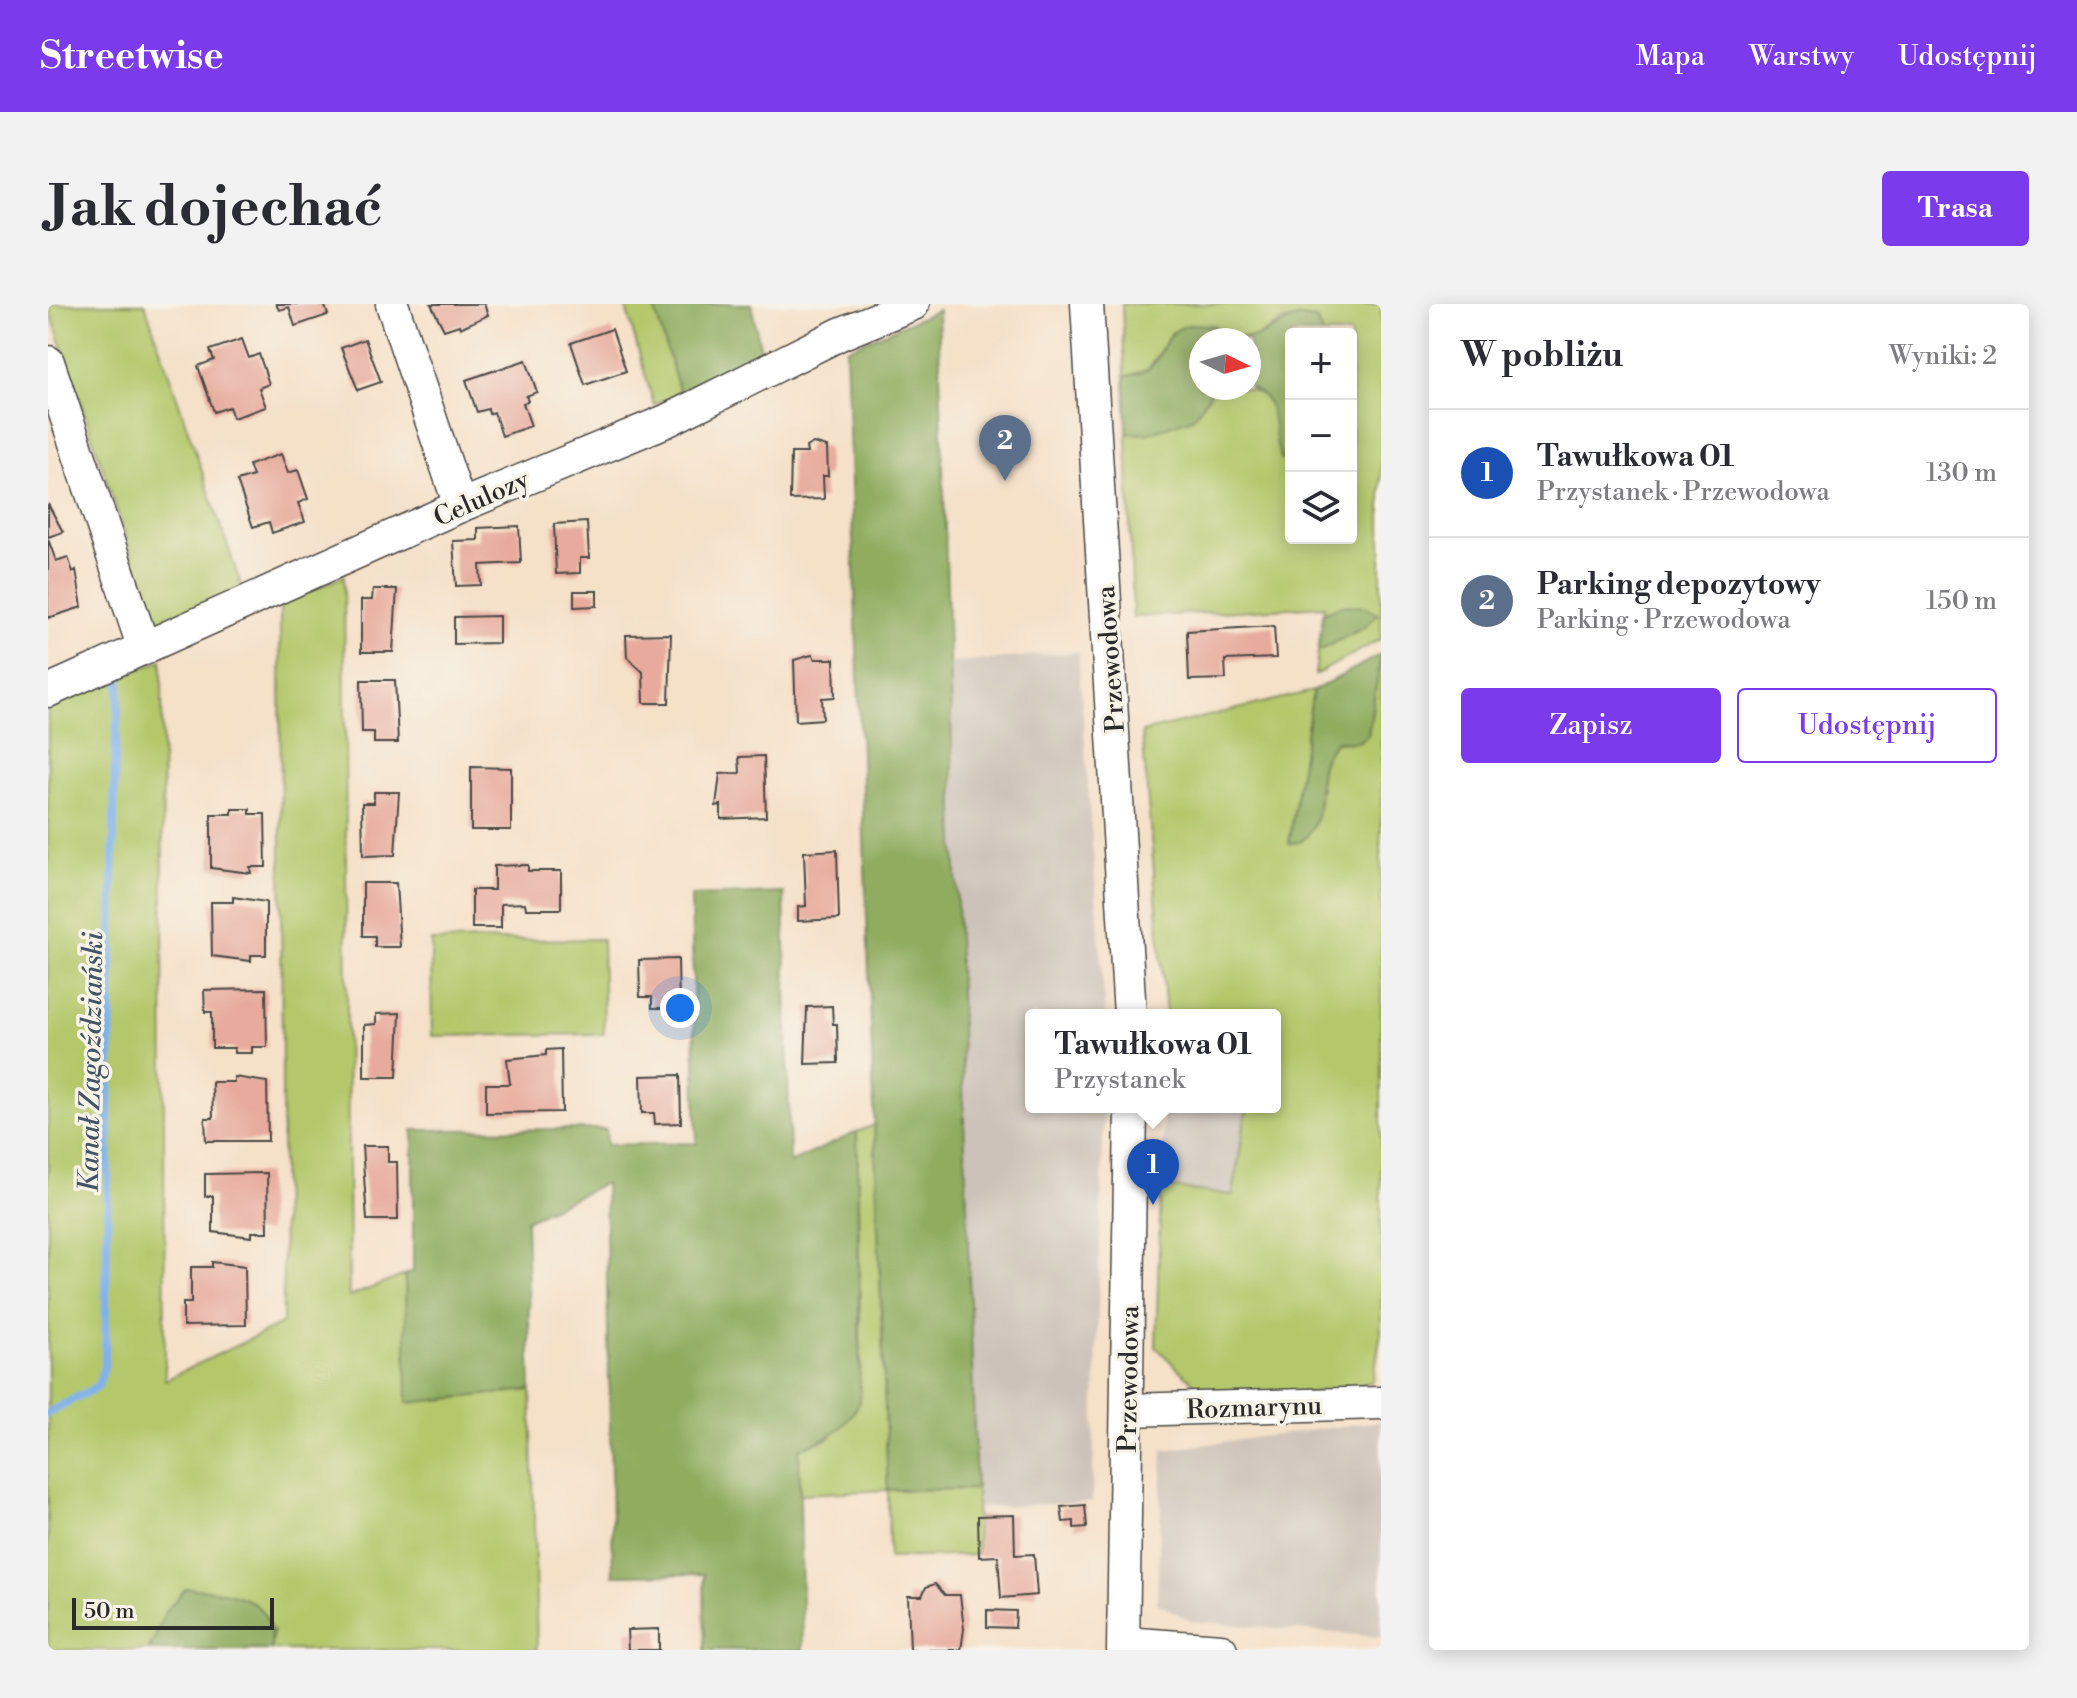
<!DOCTYPE html>
<html lang="pl">
<head>
<meta charset="utf-8">
<style>
	:root { --surface:#fff; --page:#f2f2f3; --text:#2b2b33; --muted:#7c7c81; --line:#e1e1e2; --accent:#7c3aed }
	body { margin:0; font-family:"Libre Bodoni",serif; background:var(--page); color:var(--text) }
	.controls { position:absolute; right:24px; top:24px; display:grid; overflow:hidden; border-radius:8px; box-shadow:0 4px 20px #0003 }
	.controls button { width:72px; height:72px; display:grid; place-items:center; padding:0; border:0; border-bottom:2px solid var(--line); background:var(--surface); color:var(--text); font:40px sans-serif }
	.compass { position:absolute; left:1141px; top:24px; width:72px; height:72px; border-radius:50%; background:var(--surface); box-shadow:0 4px 20px #0003; rotate:95deg }
	.scale { position:absolute; left:24px; bottom:20px; width:202px; box-sizing:border-box; padding-left:8px; border:4px solid #2b2b2b; border-top:0; font-size:22px; line-height:28px; white-space:nowrap; color:#2b2b2b; -webkit-text-stroke:6px #f7f3e8; paint-order:stroke }
	.you { position:absolute; left:632px; top:704px; width:28px; height:28px; margin:-20px; border:6px solid #fff; border-radius:50%; background:#1a73e8; box-shadow:0 0 0 12px #1a73e833 }
	.badge { display:grid; place-items:center; width:52px; height:52px; border-radius:50%; background:var(--accent); color:#fff; font-size:26px; font-weight:700 }
	.pin { position:absolute; translate:-50% -66px; filter:drop-shadow(0 2px 4px #0008) }
	.pin::after { content:''; position:absolute; top:42px; width:28px; height:24px; background:inherit; clip-path:polygon(0 0,100% 0,50% 100%) }
	.popup { position:absolute; left:977px; top:705px; width:256px; height:104px; box-sizing:border-box; display:grid; place-content:center; border-radius:8px; background:var(--surface); filter:drop-shadow(0 2px 6px #0005); font-size:26px; white-space:nowrap; color:var(--muted) }
	.popup b { font-size:30px; color:var(--text) }
	.popup::after { content:''; position:absolute; left:50%; top:100%; margin-left:-16px; border:16px solid transparent; border-top-color:var(--surface) }
	.list { margin:0; padding:0; list-style:none }
	h2 { display:flex; justify-content:space-between; align-items:center; height:104px; margin:0; padding:0 32px; font-size:34px }
	h2 small { font-size:26px; font-weight:400; color:var(--muted) }
	.list li { display:grid; grid-template-columns:52px 1fr auto; gap:24px; align-items:center; box-sizing:border-box; height:128px; padding:0 32px; border-top:2px solid var(--line) }
	.list b { display:block; font-size:30px; white-space:nowrap }
	.list p { margin:0; font-size:26px; white-space:nowrap; color:var(--muted) }
	.list em { font-size:26px; font-style:normal; color:var(--muted) }
	.actions { display:flex; gap:16px; padding:24px 32px }
	.actions a { flex:1; padding:18px 0; border:2px solid var(--accent); border-radius:8px; text-align:center; font-size:28px; color:var(--accent) }
	.actions .main { background:var(--accent); color:#fff }
	.icon { flex:none; width:44px; height:44px; fill:none; stroke:currentColor; stroke-width:2; stroke-linecap:round; stroke-linejoin:round }
	.map { position:relative; flex:none; width:1333px; height:1346px; overflow:hidden; border-radius:8px }
	header { display:flex; align-items:center; gap:48px; box-sizing:border-box; height:112px; padding:0 40px; background:var(--accent); color:#fff }
	header strong { font-size:38px }
	nav { display:flex; gap:44px; margin-inline-start:auto; font-size:28px }
	.intro { display:flex; align-items:center; justify-content:space-between; box-sizing:border-box; height:192px; padding:0 48px }
	h1 { margin:0; font-size:56px }
	.button { padding:20px 36px; border-radius:8px; background:var(--accent); color:#fff; font-size:28px; font-weight:700 }
	main { display:flex; gap:48px; padding:0 48px }
	aside { flex:1; background:var(--surface); border-radius:8px; box-shadow:0 4px 20px #0003 }
	.map>svg:first-child { display:block }
	.industrial { fill:#cdc2b9 }
	.green { fill:#b4c76b; stroke:#70794b; stroke-width:2 }
	.forest { fill:#8fac5f; stroke:#5d6c45; stroke-width:2 }
	.lines { fill:none; stroke-linecap:round; stroke-linejoin:round }
	.stream { stroke:#7fb1eb; stroke-width:8 }
	.building { fill:#e7aa9c }
	.minor-casing { stroke:#494643; stroke-width:35 }
	.minor { stroke:#fff; stroke-width:32 }
	.labels { text-anchor:middle; stroke-width:7; stroke-linejoin:round; paint-order:stroke }
	.street-label { font-size:26px; fill:#2b2b2b; stroke:#f7f3e8 }
	.water-label { font-size:28px; font-style:italic; fill:#445365; stroke:#f7f3e8 }
</style>
</head>
<body>
<header>
<strong>Streetwise</strong>
<nav><a>Mapa</a><a>Warstwy</a><a>Udostępnij</a></nav>
</header>
<div class="intro"><h1>Jak dojechać</h1><a class="button">Trasa</a></div>
<main>
<div class="map">
<svg width="1333" height="1346" viewBox="0 0 1333 1346">
	<rect width="100%" height="100%" fill="#f7f3e8"/>
	<filter id="ink" filterUnits="userSpaceOnUse"><feTurbulence type="fractalNoise" baseFrequency=".0125" numOctaves="2"/><feDisplacementMap in="SourceGraphic" scale="16" xChannelSelector="R" yChannelSelector="G"/><feConvolveMatrix kernelMatrix="1 2 1 2 8 2 1 2 1" color-interpolation-filters="sRGB"/></filter>
	<filter id="wash" filterUnits="userSpaceOnUse"><feTurbulence type="fractalNoise" baseFrequency=".006" numOctaves="4" result="noise"/><feDisplacementMap in="SourceGraphic" scale="32" xChannelSelector="R" yChannelSelector="G"/><feGaussianBlur stdDeviation="1.8" result="paint"/><feColorMatrix in="noise" values="0 0 0 0 0 0 0 0 0 0 0 0 0 0 0 0 0 1.4 0 .05"/><feComposite in="paint" operator="in"/></filter>
	<g filter="url(#wash)">
		<rect width="100%" height="100%" fill="#f5e0c8"/>
		<!-- industrial -->
		<g class="industrial">
			<path d="M1030,348l27,363h-74v92h73l-12,395 -115,6 -26,-845z"/>
			<path d="M1116,803h83l-14,88 -72,-8z"/>
			<path d="M1333,1117v216l-190,-16 -34,-18 6,-153z"/>
		</g>
		<!-- green -->
		<g class="green">
			<path d="M0,0h97l97,284 -88,34z"/>
			<path d="M577,0h28l27,89 -26,12z"/>
			<path d="M1074,0h259v335l-66,36 3,-24 47,-24 -22,-21 -20,7 1,-7 -191,11 -6,-184 19,1 55,-28 13,-18c30,0 57,-3 61,35 1,15 0,23 7,37l9,-5v83h60v-204h-29l-6,-15 -32,2 -30,17 -17,-2 -24,-11 -41,7 -24,37 -23,8z"/>
			<path d="M296,272l5,721 56,-22 3,128 123,-13 6,260h-266l2,-20 -123,14v6h-102v-942l114,-48 3,720 118,-57 -3,-718z"/>
			<path d="M1333,352v676l-8,50c-43,7 -132,26 -171,6 -16,-9 -32,-28 -46,-41l5,-160 72,8 14,-88h28v-92h-109l-24,-283 171,-41 -24,152 32,-53c-3,-20 0,-35 16,-49l11,2 20,-8z"/>
			<path d="M554,635l2,95 -172,2 -1,-95z"/>
			<path d="M826,821l14,365 88,-1 1,66 -88,3 -1,-68 -88,4 -2,-45 32,-11 31,-70 -4,-236z"/>
		</g>
		<!-- forest -->
		<g class="forest">
			<path d="M605,0h98l11,51 -82,38z"/>
			<path d="M890,6l38,1179 -88,1 -42,-1141z"/>
			<path d="M1252,13l16,2 6,15h-31v121l-9,5c-13,-25 0,-61 -33,-73v-47h-48v48h13l-21,30 -47,16 -19,-1 -2,-56c7,-2 18,-4 23,-8 16,-12 15,-35 35,-42 28,-11 49,16 72,10 16,-4 29,-16 45,-20z"/>
			<path d="M1295,301l24,2 11,7 -13,13 -47,24 5,-38z"/>
			<path d="M1333,350l-13,81 -10,7 -21,-1c-34,30 -1,66 -35,100l-13,3 24,-153z"/>
			<path d="M736,589l6,270 67,-31 3,270c-19,32 -28,34 -61,47l4,201h-98l-1,-76 -91,1 -8,-392 -79,37 5,170 -124,13 -2,-128 8,-4v-141l193,-1 1,16 90,-2 -6,-247z"/>
			<path d="M138,1284c42,3 91,7 85,62h-121l15,-38z"/>
		</g>
		<g class="lines">
			<!-- stream -->
			<path class="stream" d="M0,1109l50,-27 7,-23 10,-606 5,-77"/>
		</g>
		<g id="blocks">
			<!-- building -->
			<g class="building">
				<path d="M228,0h48l4,11 -33,11 -6,-19 -10,3z"/>
				<path d="M383,0h53l4,11 -28,13 -1,-3 -15,5z"/>
				<path d="M564,25l14,42 -41,14 -14,-42z"/>
				<path d="M194,35l7,19 10,-4 10,30 -10,4 7,19 -33,11 -4,-11 -15,5 -16,-46 16,-6 -4,-10z"/>
				<path d="M317,35l16,43 -23,8 -17,-42z"/>
				<path d="M478,56l11,32 -11,4 2,5 -5,2 8,23 -29,10 -8,-24 -5,2 -1,-5 -11,3 -11,-32z"/>
				<path d="M765,139l14,4 1,29h-5l1,23 -34,1 1,-47h16l-1,-6z"/>
				<path d="M233,150l7,19 10,-3 10,29 -10,4 7,19 -33,11 -3,-11 -16,5 -16,-46 16,-5 -4,-11z"/>
				<path d="M0,200l15,28 -15,5z"/>
				<path d="M539,218l2,36h-9v15l-24,1 -2,-50z"/>
				<path d="M471,222l2,37 -41,2 1,20 -25,1 -3,-45 25,-1v-12z"/>
				<path d="M0,235l8,22 12,-4 5,15 3,-2 6,37 -34,11z"/>
				<path d="M325,285h24l-4,63h-32v-52h11z"/>
				<path d="M526,287h23v15l-23,1z"/>
				<path d="M451,312v27l-45,1v-27z"/>
				<path d="M1226,322l2,32 -51,2 1,19 -37,1 -2,-49z"/>
				<path d="M623,330l-2,69h-25l-1,-31 -16,-15 -1,-22z"/>
				<path d="M764,351l3,4h19l1,38 -13,1 1,21 -27,2 -2,-61z"/>
				<path d="M313,376h34l3,63h-24v-11h-12z"/>
				<path d="M716,452l2,61 -45,2v-14l-5,1 4,-32 20,-1 -1,-16z"/>
				<path d="M423,463l40,1v62h-40z"/>
				<path d="M326,488h25l-4,63 -32,1 -1,-53h12z"/>
				<path d="M184,505h18v5h15l1,53h-16l1,6 -40,-5v-54h21z"/>
				<path d="M789,546l2,69 -41,2v-14l8,-1 -2,-54z"/>
				<path d="M480,561v6h33v38h-35l-1,-6 -24,1v24h-29v-38h22v-24z"/>
				<path d="M315,579h33l4,64h-25v-11h-12z"/>
				<path d="M185,593l33,5v53h-15v6l-39,-5 -1,-54h22z"/>
				<path d="M630,655l1,49h-27v-11h-12l-1,-37z"/>
				<path d="M218,685l1,58h-15v6h-18v-5h-22v-36h-7l-1,-22z"/>
				<path d="M784,702l1,18h4l1,39 -33,1 2,-57z"/>
				<path d="M352,709l-3,64h-33v-52l12,-1v-10z"/>
				<path d="M513,745l1,63 -76,1v-29h24l-3,-25 39,-4v-5z"/>
				<path d="M632,771l1,48 -26,1 -1,-11h-12l-1,-37z"/>
				<path d="M186,773l33,5 1,59h-62l-1,-23h8l-1,-36h22z"/>
				<path d="M314,842h26v16h9l1,58h-31z"/>
				<path d="M219,869l1,59h-16v5l-39,-5v-36h-8v-22z"/>
				<path d="M164,958l33,4 1,59 -63,1v-23h8v-36h21z"/>
				<path d="M1037,1201l2,22 -13,1v-7l-11,1 -2,-15z"/>
				<path d="M966,1211l1,40 19,-1 3,41 -36,3 -3,-42 -19,1 -1,-41z"/>
				<path d="M887,1280l10,11h15l4,34 -3,21h-51l-2,-54h14l4,-9z"/>
				<path d="M939,1306l29,1 -1,17 -28,-1z"/>
				<path d="M611,1325v21h-31l-1,-20z"/>
			</g>
		</g>
	</g>
	<g filter="url(#ink)">
		<use href="#blocks" fill-opacity="0" stroke="#494643" stroke-width="2"/>
		<g class="lines">
			<!-- minor casing -->
			<g class="minor-casing">
				<g id="minor">
					<path d="M344,0l68,202"/>
					<path d="M1039,0l43,711"/>
					<path d="M0,58l96,287"/>
					<path d="M0,387l412,-185 206,-85 174,-87 73,-30"/>
					<path d="M1079,1106l254,-7"/>
					<path d="M1076,1339l97,7"/>
					<path d="M1075,1346l8,-543"/>
				</g>
			</g>
			<!-- minor -->
			<use href="#minor" class="minor"/>
		</g>
	</g>
	<g class="labels">
		<!-- street labels -->
		<g class="street-label">
			<text transform="translate(433 194) rotate(-24)" y="9">Celulozy</text>
			<text transform="translate(1062 355) rotate(-94)" y="9">Przewodowa</text>
			<text transform="translate(1080 1075) rotate(-89)" y="9">Przewodowa</text>
			<text transform="translate(1206 1103) rotate(-2)" y="9">Rozmarynu</text>
		</g>
		<!-- water labels -->
		<g class="water-label">
			<text transform="translate(42 758) rotate(-89)" y="10">Kanał Zagoździański</text>
		</g>
	</g>
</svg>
<div class="controls">
<button>+</button>
<button>−</button>
<button><svg class="icon" aria-label="layers" viewBox="0 0 24 24"><path d="M12 4l9 5-9 5-9-5zM3 14l9 5 9-5"/></svg></button>
</div>
<svg class="compass" viewBox="-18 -18 36 36"><path d="M0-13l5 13h-10z" fill="#e53935"/><path d="M0 13l5-13h-10z" fill="#7c7c81"/></svg>
<div class="scale">50 m</div>
<div class="you"></div>
<div class="pin badge" style="left:1105px;top:901px;background:#1a4fb4">1</div>
<div class="popup"><b>Tawułkowa 01</b>Przystanek</div>
<div class="pin badge" style="left:957px;top:177px;background:#5c6f8a">2</div>
</div>
<aside>
<h2>W pobliżu<small>Wyniki: 2</small></h2>
<ul class="list">
<li><span class="badge" style="background:#1a4fb4">1</span><div><b>Tawułkowa 01</b><p>Przystanek · Przewodowa</p></div><em>130 m</em></li>
<li><span class="badge" style="background:#5c6f8a">2</span><div><b>Parking depozytowy</b><p>Parking · Przewodowa</p></div><em>150 m</em></li>
</ul>
<div class="actions"><a class="main">Zapisz</a><a>Udostępnij</a></div>
</aside>
</main>
</body>
</html>
